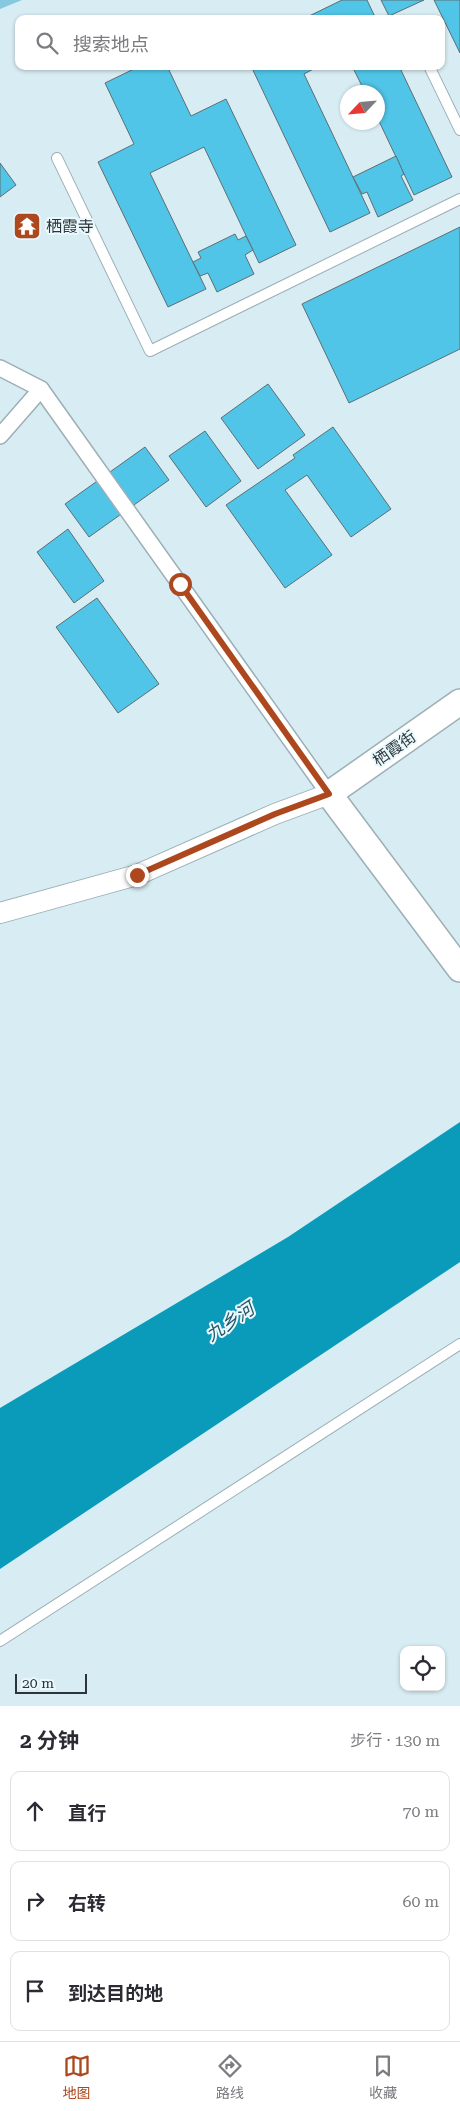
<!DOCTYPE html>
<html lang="zh">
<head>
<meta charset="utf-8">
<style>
	:root { --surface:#fff; --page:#f2f2f3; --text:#2b2b33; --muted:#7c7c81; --line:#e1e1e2; --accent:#ad471e }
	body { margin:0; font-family:"Roboto Serif","Noto Sans SC",serif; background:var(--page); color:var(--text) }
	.controls { position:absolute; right:15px; bottom:15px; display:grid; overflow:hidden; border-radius:10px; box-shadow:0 1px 4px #0004 }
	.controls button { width:45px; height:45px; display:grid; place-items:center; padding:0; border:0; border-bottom:1px solid var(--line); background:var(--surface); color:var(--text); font:25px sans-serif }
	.compass { position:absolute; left:340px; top:85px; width:45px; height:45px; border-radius:50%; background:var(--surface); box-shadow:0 1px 4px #0004; rotate:244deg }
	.scale { position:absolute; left:15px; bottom:12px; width:72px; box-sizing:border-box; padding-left:5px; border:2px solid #2e3538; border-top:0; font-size:14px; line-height:18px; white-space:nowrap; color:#2e3538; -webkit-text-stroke:4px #e9f9fe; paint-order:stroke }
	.stop { position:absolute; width:15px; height:15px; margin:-11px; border:4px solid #ad471e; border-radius:50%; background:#fff }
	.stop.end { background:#ad471e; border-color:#fff; box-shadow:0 1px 5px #0008 }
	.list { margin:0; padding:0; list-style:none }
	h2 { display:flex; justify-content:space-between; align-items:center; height:65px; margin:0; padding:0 20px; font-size:21px }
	h2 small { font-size:16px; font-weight:400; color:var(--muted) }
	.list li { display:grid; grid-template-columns:32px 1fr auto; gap:15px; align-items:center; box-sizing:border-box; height:80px; margin:0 10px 10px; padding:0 10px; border:1px solid var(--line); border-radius:10px }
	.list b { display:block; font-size:19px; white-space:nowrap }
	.list em { font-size:16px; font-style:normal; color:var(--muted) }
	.icon { flex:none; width:28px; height:28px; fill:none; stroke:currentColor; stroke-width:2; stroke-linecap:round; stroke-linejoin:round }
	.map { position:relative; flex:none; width:460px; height:1706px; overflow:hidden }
	.search { position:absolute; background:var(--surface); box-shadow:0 1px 4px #0004; left:15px; right:15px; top:15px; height:55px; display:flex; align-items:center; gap:12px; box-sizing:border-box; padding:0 18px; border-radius:10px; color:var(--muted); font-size:19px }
	.sheet { height:335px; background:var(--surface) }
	nav { display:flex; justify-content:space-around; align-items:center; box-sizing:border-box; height:70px; border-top:1px solid var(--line); background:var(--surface); font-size:14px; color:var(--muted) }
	nav a { display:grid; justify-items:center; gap:2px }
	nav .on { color:var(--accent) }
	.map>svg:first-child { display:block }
	.green { fill:#84c9df }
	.water { fill:#0a9aba }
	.building { fill:#50c5e7; stroke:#5d6e74 }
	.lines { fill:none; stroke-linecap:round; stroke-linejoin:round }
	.service-casing { stroke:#9cafb6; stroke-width:12 }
	.pedestrian-casing { stroke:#9cafb6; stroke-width:18 }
	.minor-casing { stroke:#9cafb6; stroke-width:22 }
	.tertiary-casing { stroke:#9cafb6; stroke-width:28 }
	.service { stroke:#fff; stroke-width:10 }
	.pedestrian { stroke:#fff; stroke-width:15 }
	.minor { stroke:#fff; stroke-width:20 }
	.tertiary { stroke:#fff; stroke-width:25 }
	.route { stroke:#ad471e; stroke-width:6 }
	.labels { text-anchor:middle; stroke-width:4; stroke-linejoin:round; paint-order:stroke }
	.poi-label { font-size:16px; fill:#2e3538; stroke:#e9f9fe; text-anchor:start }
	.street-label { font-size:16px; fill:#2e3538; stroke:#e9f9fe }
	.water-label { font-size:18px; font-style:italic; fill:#255665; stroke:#e9f9fe }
</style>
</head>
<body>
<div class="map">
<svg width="460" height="1706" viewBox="0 0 460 1706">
	<rect width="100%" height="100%" fill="#d8ecf3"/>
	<!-- green -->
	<path class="green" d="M0,0h22l-22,9z"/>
	<!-- water -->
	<path class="water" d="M460,1122v140l-460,307v-161l288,-171z"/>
	<!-- building -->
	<g class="building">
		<path d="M342,0h25l9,19h-73z"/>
		<path d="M381,0h43l-35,16z"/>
		<path d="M434,0h26v53z"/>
		<path d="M140,66h27l24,50 35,-17 70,146 -37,18 -55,-116 -54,26 56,116 -38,18 -70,-145 36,-18 -29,-61z"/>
		<path d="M251,66h68l-15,8 66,139 -40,19z"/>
		<path d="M352,66h47l53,111 -38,18 -36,-76v-27h-13z"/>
		<path d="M396,156l8,18 -3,2 12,24 -35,17 -11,-25 -5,2 -9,-17z"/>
		<path d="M0,163l16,22 -16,12z"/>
		<path d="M460,227v122l-111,54 -47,-99z"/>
		<path d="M235,234l3,6 8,-4 7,14 -8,5 9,19 -37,18 -9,-19 -8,3 -7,-14 8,-4 -3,-6z"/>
		<path d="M268,384l37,51 -47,34 -37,-51z"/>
		<path d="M333,427l58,82 -40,28 -44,-62 -22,15 47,65 -47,33 -59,-83 69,-47 -2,-3z"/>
		<path d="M205,431l36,50 -35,26 -37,-51z"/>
		<path d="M145,447l24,33 -80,57 -24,-33z"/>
		<path d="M68,529l36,52 -30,22 -37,-51z"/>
		<path d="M97,598l62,86 -41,29 -62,-86z"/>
	</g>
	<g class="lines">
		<!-- service casing -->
		<g class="service-casing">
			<g id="service">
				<path d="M429,66l31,64"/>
				<path d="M57,158l93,193 310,-152"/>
				<path d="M0,1641l460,-297"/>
			</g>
		</g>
		<!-- pedestrian casing -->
		<g class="pedestrian-casing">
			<g id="pedestrian">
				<path d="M0,368l41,21 288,405"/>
				<path d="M0,436l41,-47"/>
			</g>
		</g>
		<!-- minor casing -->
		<g class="minor-casing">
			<path id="minor" d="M0,913l137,-38 138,-61 54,-20"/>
		</g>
		<!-- tertiary casing -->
		<g class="tertiary-casing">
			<path id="tertiary" d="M460,702l-131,92 131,175"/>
		</g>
		<!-- service -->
		<use href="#service" class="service"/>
		<!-- pedestrian -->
		<use href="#pedestrian" class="pedestrian"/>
		<!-- minor -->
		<use href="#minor" class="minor"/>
		<!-- tertiary -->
		<use href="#tertiary" class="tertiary"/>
	</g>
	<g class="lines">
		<!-- route -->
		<path class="route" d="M137,875l138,-61 54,-20 -149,-210"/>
	</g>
	<!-- icons -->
	<defs>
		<g id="temple-square" transform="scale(1.4375)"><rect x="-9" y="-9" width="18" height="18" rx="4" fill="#ad471e" stroke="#e9f9fe"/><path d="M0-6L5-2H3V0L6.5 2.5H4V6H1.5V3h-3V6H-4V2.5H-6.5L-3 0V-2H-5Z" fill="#fff"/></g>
	</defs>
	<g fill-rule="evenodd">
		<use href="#temple-square" x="27" y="226"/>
	</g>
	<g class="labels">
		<!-- poi labels -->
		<g class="poi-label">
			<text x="46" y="232">栖霞寺</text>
		</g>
		<!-- street labels -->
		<g class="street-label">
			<text transform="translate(394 748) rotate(-35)" y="6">栖霞街</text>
		</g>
		<!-- water labels -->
		<g class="water-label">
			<text transform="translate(230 1322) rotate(-34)" y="6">九乡河</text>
		</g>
	</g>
</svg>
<div class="controls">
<button><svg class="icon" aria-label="locate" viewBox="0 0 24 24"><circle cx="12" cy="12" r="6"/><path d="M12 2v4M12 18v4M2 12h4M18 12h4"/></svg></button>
</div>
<svg class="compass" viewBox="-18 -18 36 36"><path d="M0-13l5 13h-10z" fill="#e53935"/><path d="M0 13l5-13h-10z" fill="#7c7c81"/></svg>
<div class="scale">20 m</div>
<div class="stop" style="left:180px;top:584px"></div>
<div class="stop end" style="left:137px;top:875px"></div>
<div class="search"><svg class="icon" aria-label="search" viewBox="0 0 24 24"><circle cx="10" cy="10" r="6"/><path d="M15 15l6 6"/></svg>搜索地点</div>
</div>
<section class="sheet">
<h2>2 分钟<small>步行 · 130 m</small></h2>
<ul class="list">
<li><svg class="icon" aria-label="ahead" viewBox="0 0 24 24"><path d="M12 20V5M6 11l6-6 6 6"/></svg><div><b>直行</b></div><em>70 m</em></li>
<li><svg class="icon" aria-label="right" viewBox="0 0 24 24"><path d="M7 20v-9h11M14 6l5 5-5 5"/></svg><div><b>右转</b></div><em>60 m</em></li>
<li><svg class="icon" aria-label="arrive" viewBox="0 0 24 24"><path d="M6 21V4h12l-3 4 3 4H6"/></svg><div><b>到达目的地</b></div></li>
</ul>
</section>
<nav>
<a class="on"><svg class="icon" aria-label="map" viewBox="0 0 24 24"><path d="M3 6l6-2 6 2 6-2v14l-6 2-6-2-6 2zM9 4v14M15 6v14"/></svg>地图</a>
<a><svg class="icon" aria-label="directions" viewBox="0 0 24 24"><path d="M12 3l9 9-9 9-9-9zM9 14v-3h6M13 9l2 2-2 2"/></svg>路线</a>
<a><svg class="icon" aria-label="saved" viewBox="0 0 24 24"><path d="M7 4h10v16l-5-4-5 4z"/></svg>收藏</a>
</nav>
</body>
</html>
